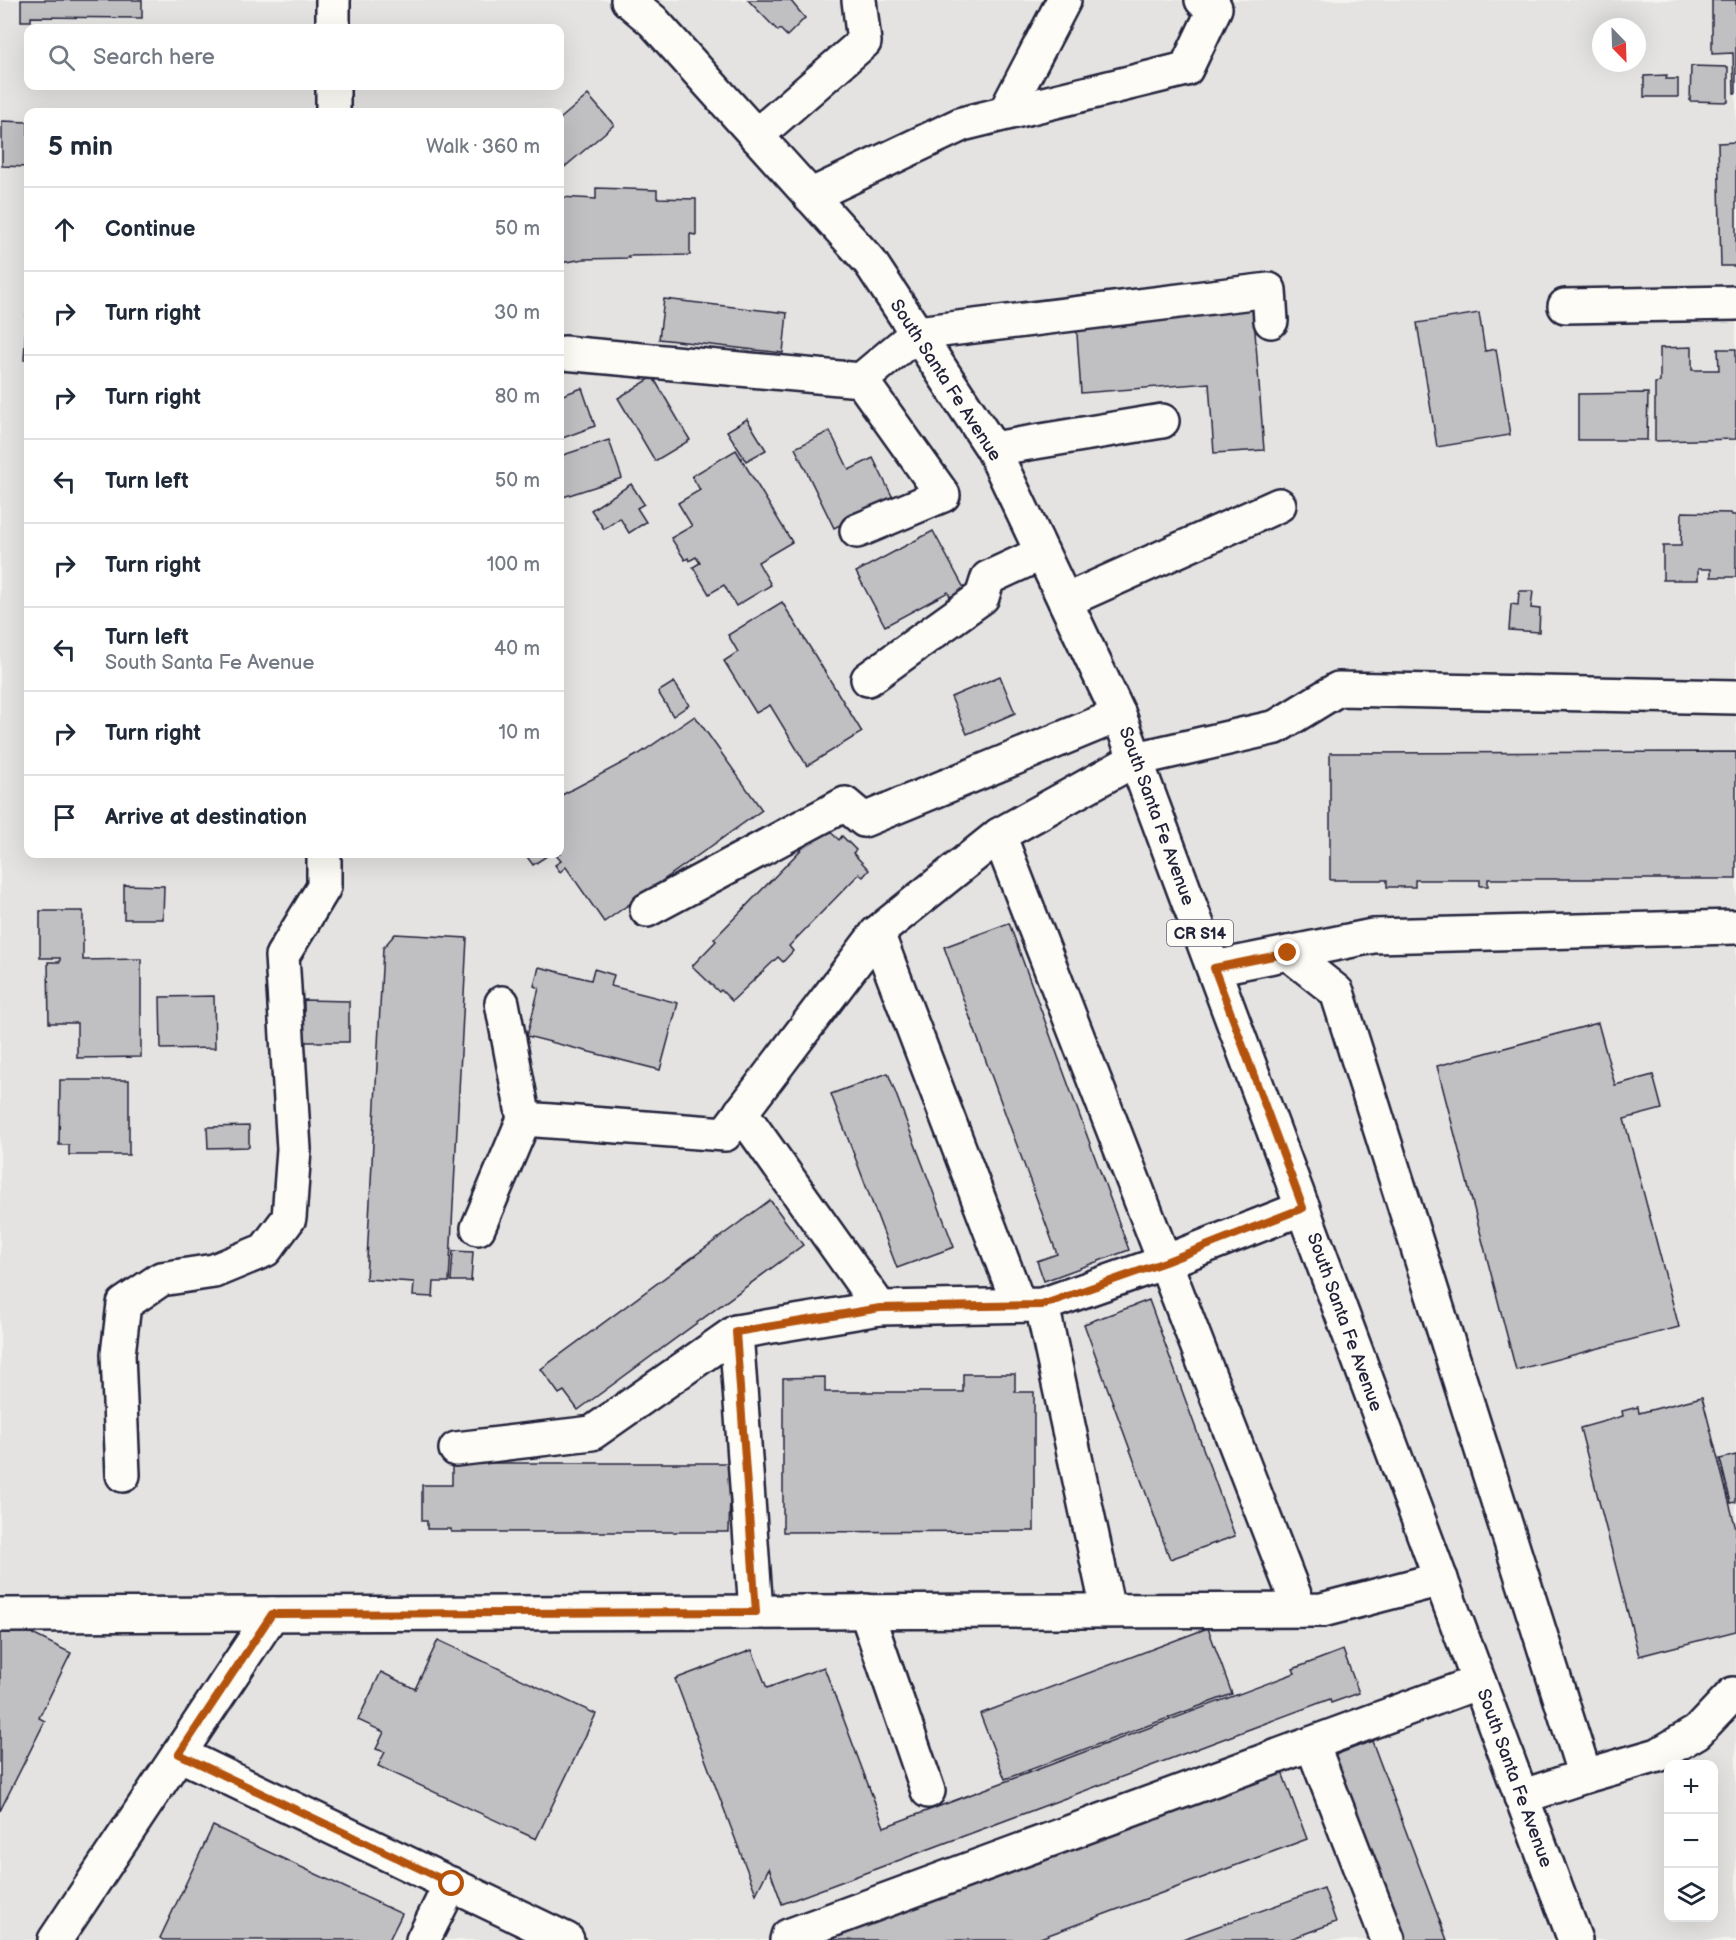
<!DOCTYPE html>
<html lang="en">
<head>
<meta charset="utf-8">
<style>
	:root { --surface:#fff; --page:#f2f2f3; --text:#1f2937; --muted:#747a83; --line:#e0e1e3 }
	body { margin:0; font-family:"Balsamiq Sans",sans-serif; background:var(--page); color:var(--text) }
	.controls { position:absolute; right:18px; bottom:18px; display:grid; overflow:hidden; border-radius:12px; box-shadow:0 6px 24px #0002 }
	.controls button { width:54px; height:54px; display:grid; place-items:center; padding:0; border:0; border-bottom:2px solid var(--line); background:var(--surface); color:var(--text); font:30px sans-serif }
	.compass { position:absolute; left:1592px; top:18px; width:54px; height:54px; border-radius:50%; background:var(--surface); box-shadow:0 6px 24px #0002; rotate:157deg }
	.stop { position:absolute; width:18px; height:18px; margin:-14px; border:4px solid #b45309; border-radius:50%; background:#fff }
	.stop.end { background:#b45309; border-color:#fff; box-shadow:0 2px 6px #0008 }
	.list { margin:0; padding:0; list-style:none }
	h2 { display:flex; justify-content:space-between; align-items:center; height:78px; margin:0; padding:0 24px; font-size:26px }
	h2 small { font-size:20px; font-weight:400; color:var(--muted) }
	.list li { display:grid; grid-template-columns:39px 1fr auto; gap:18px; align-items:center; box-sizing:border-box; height:84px; padding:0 24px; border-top:2px solid var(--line) }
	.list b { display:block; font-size:22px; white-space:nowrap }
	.list p { margin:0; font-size:20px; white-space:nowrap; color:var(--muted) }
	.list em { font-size:20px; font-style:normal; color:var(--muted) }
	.icon { flex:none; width:33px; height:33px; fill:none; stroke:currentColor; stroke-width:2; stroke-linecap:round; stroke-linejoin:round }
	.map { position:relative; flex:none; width:1736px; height:1940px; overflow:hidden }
	.search { position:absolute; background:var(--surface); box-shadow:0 6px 24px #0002; left:24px; top:24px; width:540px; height:66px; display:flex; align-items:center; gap:15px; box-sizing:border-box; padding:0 21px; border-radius:12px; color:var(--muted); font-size:22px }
	.panel { position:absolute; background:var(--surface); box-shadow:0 6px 24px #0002; left:24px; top:108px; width:540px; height:750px; border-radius:12px }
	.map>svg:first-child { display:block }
	.built { fill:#e4e3e2; fill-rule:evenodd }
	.building { fill:#c0bfc2; stroke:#22223b; stroke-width:1.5 }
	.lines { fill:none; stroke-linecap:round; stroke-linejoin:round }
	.minor-casing { stroke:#22223b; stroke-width:38 }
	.major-casing { stroke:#22223b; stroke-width:38 }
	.minor { stroke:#fdfcf7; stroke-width:33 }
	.major { stroke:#fdfcf7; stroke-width:33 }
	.route { stroke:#b45309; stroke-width:8 }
	.labels { text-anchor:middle; stroke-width:5; stroke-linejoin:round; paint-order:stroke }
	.shield { fill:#fdfcf7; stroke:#646373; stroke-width:1.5 }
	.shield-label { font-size:16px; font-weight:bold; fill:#22223b }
	.street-label { font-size:18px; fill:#22223b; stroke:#fdfcf7 }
</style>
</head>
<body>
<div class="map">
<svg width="1736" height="1940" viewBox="0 0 1736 1940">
	<rect width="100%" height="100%" fill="#f4f3ef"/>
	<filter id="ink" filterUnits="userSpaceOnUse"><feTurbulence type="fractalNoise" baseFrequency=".0167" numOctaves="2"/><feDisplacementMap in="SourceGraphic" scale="12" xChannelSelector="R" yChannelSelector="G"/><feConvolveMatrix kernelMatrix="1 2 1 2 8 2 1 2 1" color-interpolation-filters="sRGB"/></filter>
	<g filter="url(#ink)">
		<!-- built -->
		<path class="built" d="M0,0h1736v1940h-1736zM1601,27h36v36h-36zM28,28h532v58h-532zM28,112h532v742h-532zM1668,1764h46v154h-46z"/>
		<!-- building -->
		<g class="building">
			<path d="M21,0h121v18l-111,-1v4h-10z"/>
			<path d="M748,0h42l15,18 -18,18 -7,-7 -2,2z"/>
			<path d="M1712,0h24v93h-2l-1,-40 -21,1z"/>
			<path d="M1691,66l37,1v35l-38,-1z"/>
			<path d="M1667,75l-1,4h12v18h-34v-21z"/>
			<path d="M588,95l26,30 -54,46v-52z"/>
			<path d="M2,121l26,1v45l-26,-1z"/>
			<path d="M1736,142v124h-15l-3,-123z"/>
			<path d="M596,188l61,2v8l39,1v36l-6,-1v21l-62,1 1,2 -45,1 -24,4v-66l36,2z"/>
			<path d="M28,288v72h-4z"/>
			<path d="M664,299l123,14 -4,40 -124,-14z"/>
			<path d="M1253,305l11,145 -50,3 -5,-70 -128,10 -5,-74z"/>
			<path d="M1479,313l6,38 11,-2 14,86 -73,12 -20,-124z"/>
			<path d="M1692,347v23h27l-1,-21h18v90l-81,2v-58l5,-1v-34z"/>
			<path d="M653,377l37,63 -35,21 -37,-63z"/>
			<path d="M582,388l13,38 -35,13v-43z"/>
			<path d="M1648,393l-1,47h-69v-46z"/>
			<path d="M747,419l19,31 -20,11 -19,-30z"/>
			<path d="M830,431l19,39 24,-12 23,46 -29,7 -33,17 -39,-80z"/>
			<path d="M609,440l13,38 -62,20v-42z"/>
			<path d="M736,450l56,92 -34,20 13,23 -35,21 -12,-21 -15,9 -16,-27 7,-4 -4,-6 -7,4 -1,-3 -3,2 -14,-22 21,-12 -14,-23 22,-13 -8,-14z"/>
			<path d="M631,484l13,20 -7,4 9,14 -17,11 -9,-15 -16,11 -13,-19z"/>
			<path d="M1682,512l49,1 1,2h4v62h-25v-8h-13v11h-35v-34h18z"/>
			<path d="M933,531l32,59 -15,7 -2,-5 -63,34 -29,-54z"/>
			<path d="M1519,591h14l-2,17 9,1 -1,23 -30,-2 2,-26 7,1z"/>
			<path d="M782,602l80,130 -55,34 -37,-61 -14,8 -32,-52 14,-9 -10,-17z"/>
			<path d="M1000,676l15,37 -48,21 -16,-37z"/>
			<path d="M674,682l15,23 -16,11 -15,-24z"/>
			<path d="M695,716l67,94 -158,112 -38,-55 -6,5 -5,-7 6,-4 -6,-7h5v-58l79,-42z"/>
			<path d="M1736,752v127h-248v7h-8v-6h-65v7h-28v-7h-57v-127z"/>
			<path d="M824,826l15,14 3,-4 14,14 -3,3 16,17 -6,7 -4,-3 -70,72 4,5 -10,11 -5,-5 -46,44 -11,-11 -2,2 -27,-26 24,-25 -2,-2z"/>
			<path d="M525,854h25l-17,11z"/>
			<path d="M124,885l40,1 -1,33h-39z"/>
			<path d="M40,911h43v49l58,-1v98l-64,1v-35h-28l-1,-61h12v-4h-20z"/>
			<path d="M1009,923l120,327 -85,31 -7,-20 20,-7 -113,-307z"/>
			<path d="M395,934l72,4 -18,344h-15l-1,15 -20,-1 1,-14 -48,-3 17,-331z"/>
			<path d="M539,967l52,13 3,-11 20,6 -3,11 67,17 -18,67 -133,-34 12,-48 -5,-2z"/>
			<path d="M214,996l1,52 -54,1 -1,-52z"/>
			<path d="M304,1000l45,1v41h-45z"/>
			<path d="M1598,1023l17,62 38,-10 9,34 -38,10 55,208 -163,43 -79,-304z"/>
			<path d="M888,1073l66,174 -57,21 -66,-174z"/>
			<path d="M60,1080h69v75h-60v-10h-10z"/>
			<path d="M249,1126v21l-41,1 -1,-21z"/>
			<path d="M770,1200l33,45 -225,165 -14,-19 -5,3 -18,-25z"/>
			<path d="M453,1251l20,1 -2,29h-20z"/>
			<path d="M1149,1300l86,236 -65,23 -86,-235z"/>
			<path d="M963,1374h52v18h19v139l-251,1v-154l42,-1v15h138z"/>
			<path d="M1702,1397l34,132v102l-97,25 -59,-228 43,-12 -1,-5 16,-4 1,6z"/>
			<path d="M1736,1455v47l-5,1 -11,-44z"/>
			<path d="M452,1463h283v31h-5l-1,38h-278v-3h-24v-8h-5v-36h30z"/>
			<path d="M4,1620l67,33 -32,65 6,3 -45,90v-183z"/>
			<path d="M1208,1628l24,66 -227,85 -25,-65z"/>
			<path d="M438,1640l158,74 -60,125 -158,-73 7,-14 -9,-3 8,-17 -26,-12 23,-48 34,17z"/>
			<path d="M752,1650l15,38 57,-21 60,160 411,-154 -2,-4 50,-19 16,43 -28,10 -1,-4 -548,205 -13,-36 -13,26 -81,-215z"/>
			<path d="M1372,1741l75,199h-43l-69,-185z"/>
			<path d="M1282,1772l25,67 -272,101h-208z"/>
			<path d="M213,1826l189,88 -13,26h-226l-3,-2z"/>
			<path d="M1324,1888l12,34 -48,18h-108z"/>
		</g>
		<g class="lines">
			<!-- minor casing -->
			<g class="minor-casing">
				<g id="minor">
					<path d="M333,28v-28"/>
					<path d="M333,112v-26"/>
					<path d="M1005,113l59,-113"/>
					<path d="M756,136l108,-94 -5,-42"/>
					<path d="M810,196l152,-72 224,-55 29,-61 -13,-8"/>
					<path d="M1565,306l171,-3"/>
					<path d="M560,354l4,-1 297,27"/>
					<path d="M993,449l169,-28"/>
					<path d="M857,531l86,-36 -82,-115 56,-47 352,-43 2,31"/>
					<path d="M1065,601l214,-96"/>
					<path d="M868,679l114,-82 6,-19 54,-25"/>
					<path d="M647,910l198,-106 19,16 255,-105"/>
					<path d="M877,933l142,372"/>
					<path d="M1288,953l49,39 248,784 -64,21"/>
					<path d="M1214,968l159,-32 363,-9"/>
					<path d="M502,1003l22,116"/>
					<path d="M741,1112l139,196 162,-3 123,-43 138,-54"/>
					<path d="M478,1228l46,-109 201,15 152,-201 122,-98"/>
					<path d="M1042,1305l66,305"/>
					<path d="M456,1449l136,-16 144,-101"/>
					<path d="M123,1475l-5,-121 6,-50 37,-25 53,-8 51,-21 24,-32 5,-69 -12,-193 42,-69v-33"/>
					<path d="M1300,1610l-301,-775 137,-76 140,-32 62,-38 398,8"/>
					<path d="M866,1611l62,180"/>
					<path d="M756,1612l-20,-280 144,-24"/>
					<path d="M0,1615l1322,-5 119,-31"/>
					<path d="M1312,1744l76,196"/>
					<path d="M179,1754l388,186"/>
					<path d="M1585,1776l73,-21 39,-23 36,-38"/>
					<path d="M55,1940l217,-326"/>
					<path d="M423,1940l28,-56"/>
					<path d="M787,1940l1,-4 691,-254"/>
				</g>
			</g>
			<!-- major casing -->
			<g class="major-casing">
				<path id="major" d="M628,0l25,21 217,241 123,187 126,266 456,1225"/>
			</g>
			<!-- minor -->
			<use href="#minor" class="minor"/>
			<!-- major -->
			<use href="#major" class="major"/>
		</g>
	</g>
	<g class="lines" filter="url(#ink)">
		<!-- route -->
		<path class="route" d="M452,1884l-273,-130 93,-140 484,-2 -20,-280 144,-24 162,-3 123,-43 138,-54 -89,-240 74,-15"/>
	</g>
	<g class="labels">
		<!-- shield labels -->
		<rect class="shield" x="1167" y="920" width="66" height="26" rx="4.5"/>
		<g class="shield-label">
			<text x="1200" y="939">CR S14</text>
		</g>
		<!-- street labels -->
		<g class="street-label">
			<text transform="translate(946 380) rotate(57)" y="6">South Santa Fe Avenue</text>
			<text transform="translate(1157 816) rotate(70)" y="6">South Santa Fe Avenue</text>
			<text transform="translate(1345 1322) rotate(70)" y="6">South Santa Fe Avenue</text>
			<text transform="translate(1515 1778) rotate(70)" y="6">South Santa Fe Avenue</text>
		</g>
	</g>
</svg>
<div class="controls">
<button>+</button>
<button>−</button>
<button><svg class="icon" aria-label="layers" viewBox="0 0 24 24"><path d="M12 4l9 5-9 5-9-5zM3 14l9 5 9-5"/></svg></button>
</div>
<svg class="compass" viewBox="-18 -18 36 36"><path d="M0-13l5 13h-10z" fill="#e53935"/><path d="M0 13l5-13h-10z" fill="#747a83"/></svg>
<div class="stop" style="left:452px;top:1884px"></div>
<div class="stop end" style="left:1288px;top:953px"></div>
<div class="search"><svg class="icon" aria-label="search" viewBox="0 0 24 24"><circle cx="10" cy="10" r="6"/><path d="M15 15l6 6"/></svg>Search here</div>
<section class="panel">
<h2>5 min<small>Walk · 360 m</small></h2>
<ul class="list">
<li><svg class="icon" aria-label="ahead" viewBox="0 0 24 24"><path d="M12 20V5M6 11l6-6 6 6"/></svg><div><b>Continue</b></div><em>50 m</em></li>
<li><svg class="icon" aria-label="right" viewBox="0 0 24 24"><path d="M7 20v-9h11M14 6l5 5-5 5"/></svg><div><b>Turn right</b></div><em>30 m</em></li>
<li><svg class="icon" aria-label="right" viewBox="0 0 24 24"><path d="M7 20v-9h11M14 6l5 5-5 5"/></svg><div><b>Turn right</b></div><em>80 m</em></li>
<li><svg class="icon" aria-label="left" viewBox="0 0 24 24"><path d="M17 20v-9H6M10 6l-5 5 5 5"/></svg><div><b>Turn left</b></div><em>50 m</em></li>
<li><svg class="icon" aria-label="right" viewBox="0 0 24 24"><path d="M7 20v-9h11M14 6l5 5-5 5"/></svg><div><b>Turn right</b></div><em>100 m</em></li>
<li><svg class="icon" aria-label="left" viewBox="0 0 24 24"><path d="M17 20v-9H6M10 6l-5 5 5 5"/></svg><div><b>Turn left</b><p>South Santa Fe Avenue</p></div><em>40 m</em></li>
<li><svg class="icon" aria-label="right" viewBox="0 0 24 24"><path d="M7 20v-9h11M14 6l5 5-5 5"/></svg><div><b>Turn right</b></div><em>10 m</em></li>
<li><svg class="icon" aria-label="arrive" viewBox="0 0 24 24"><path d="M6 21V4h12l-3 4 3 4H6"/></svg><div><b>Arrive at destination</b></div></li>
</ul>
</section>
</div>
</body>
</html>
